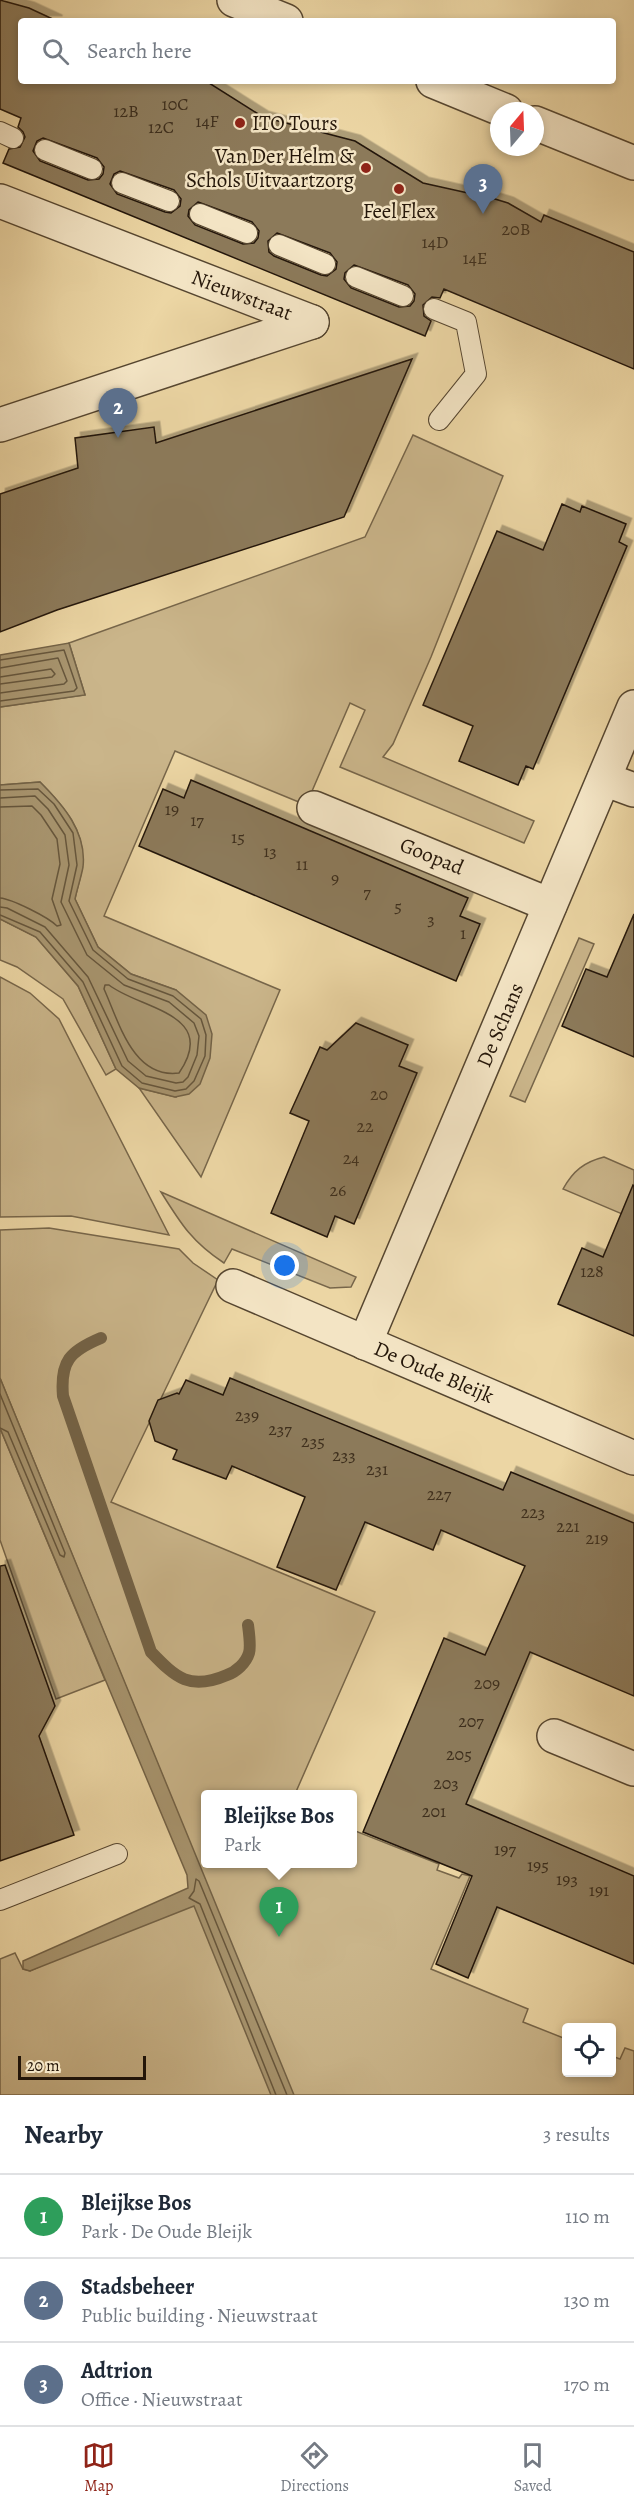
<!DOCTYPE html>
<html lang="en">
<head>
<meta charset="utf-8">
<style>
	:root { --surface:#fff; --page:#f2f2f3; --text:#1f2937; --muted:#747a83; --line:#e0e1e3; --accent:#8f2418 }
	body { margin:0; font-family:Alegreya,serif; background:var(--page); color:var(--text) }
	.controls { position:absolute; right:18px; bottom:18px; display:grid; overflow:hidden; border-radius:6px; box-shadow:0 3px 9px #0003 }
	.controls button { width:54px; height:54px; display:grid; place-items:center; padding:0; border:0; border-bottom:2px solid var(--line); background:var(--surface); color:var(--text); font:30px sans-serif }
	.compass { position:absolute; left:490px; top:102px; width:54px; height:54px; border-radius:50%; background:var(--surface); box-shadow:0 3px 9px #0003; rotate:19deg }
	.scale { position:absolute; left:18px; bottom:15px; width:128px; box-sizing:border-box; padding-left:6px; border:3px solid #241609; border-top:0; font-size:16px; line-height:21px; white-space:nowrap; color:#241609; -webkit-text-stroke:4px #f3e4c4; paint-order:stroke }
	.you { position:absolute; left:285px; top:1266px; width:21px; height:21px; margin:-15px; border:4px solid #fff; border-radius:50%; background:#1a73e8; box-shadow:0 0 0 9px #1a73e833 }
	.badge { display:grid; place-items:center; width:39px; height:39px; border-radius:50%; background:var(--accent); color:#fff; font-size:20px; font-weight:700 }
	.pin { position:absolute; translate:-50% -50px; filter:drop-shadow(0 2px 3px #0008) }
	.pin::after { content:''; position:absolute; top:32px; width:21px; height:18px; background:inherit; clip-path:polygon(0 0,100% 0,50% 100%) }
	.popup { position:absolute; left:201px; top:1790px; width:156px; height:78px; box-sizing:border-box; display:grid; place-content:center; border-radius:6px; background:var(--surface); filter:drop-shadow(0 2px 4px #0005); font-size:20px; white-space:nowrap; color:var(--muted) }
	.popup b { font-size:22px; color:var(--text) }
	.popup::after { content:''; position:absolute; left:50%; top:100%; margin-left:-12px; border:12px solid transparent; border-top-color:var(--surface) }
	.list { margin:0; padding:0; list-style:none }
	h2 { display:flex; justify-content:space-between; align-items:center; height:78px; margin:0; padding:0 24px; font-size:26px }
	h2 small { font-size:20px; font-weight:400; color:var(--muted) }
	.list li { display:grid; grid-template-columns:39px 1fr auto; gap:18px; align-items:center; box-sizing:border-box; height:84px; padding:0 24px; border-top:2px solid var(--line) }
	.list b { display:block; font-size:22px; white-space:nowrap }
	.list p { margin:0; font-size:20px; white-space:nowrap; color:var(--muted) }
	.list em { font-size:20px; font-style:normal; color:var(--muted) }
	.icon { flex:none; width:33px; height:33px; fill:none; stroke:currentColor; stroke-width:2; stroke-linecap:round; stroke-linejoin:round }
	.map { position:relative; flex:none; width:634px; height:2095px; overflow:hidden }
	.search { position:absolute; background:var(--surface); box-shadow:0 3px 9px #0003; left:18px; right:18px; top:18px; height:66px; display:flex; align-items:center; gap:15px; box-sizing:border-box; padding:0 21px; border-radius:6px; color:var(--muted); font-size:22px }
	.sheet { height:330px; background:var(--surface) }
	nav { display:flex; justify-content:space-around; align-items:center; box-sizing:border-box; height:84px; border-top:2px solid var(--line); background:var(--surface); font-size:16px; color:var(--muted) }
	nav a { display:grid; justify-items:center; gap:3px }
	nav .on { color:var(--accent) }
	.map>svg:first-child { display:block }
	.green { fill:#cab58a; stroke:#77664a; stroke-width:1.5 }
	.water { fill:#a8956f; stroke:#736246; stroke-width:1.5 }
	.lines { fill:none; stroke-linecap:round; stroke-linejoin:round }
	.shore { stroke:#66563c; stroke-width:1.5 }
	.stream { stroke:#736246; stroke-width:12 }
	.building { fill:#8c7a5a; stroke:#241609; stroke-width:1.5; fill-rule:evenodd; filter:url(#shadow) }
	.service-casing { stroke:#564630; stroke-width:22 }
	.minor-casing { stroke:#564630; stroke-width:36 }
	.tertiary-casing { stroke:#564630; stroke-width:36 }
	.service { stroke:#f3e4c4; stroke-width:20 }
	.minor { stroke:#f3e4c4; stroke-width:33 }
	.tertiary { stroke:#f3e4c4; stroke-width:33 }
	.poi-dot { fill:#8f2418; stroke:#f3e4c4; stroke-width:2 }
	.labels { text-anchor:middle; stroke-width:5; stroke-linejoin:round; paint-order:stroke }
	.number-label { font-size:18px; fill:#3e2f1d }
	.poi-label { font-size:21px; fill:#241609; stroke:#f3e4c4; text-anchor:start }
	.street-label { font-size:21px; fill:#241609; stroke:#f3e4c4 }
</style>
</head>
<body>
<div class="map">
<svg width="634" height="2095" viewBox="0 0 634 2095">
	<defs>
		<filter id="shadow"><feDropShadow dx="5.5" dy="-5.5" stdDeviation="0" flood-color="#0004"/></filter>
	</defs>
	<rect width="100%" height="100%" fill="#ecd6a4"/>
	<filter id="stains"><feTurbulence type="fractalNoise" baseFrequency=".00333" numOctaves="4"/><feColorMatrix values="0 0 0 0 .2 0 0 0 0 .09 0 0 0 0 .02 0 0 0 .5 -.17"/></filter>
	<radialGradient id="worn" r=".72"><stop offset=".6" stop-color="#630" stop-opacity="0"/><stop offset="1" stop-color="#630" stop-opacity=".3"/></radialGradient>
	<!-- green -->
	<g class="green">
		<path d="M413,435l90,41 -72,181 -38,87 -10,13 151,64 -10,22 -184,-76 25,-57 -15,-7 -44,102 -131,-54 -71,165 176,74 -79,187 -62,-89 37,9v-107l-45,-16 -33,-27 -23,-48c2,-10 6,-21 7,-32 5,-35 -19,-62 -42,-85l-40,3v-78l85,-12 -16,-52 296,-106z"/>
		<path d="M0,919l36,18 42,49 38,83 -10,6 -43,-76 -46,-32 -17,-7z"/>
		<path d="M579,938l15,6 -69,158 -15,-6z"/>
		<path d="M0,977l30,16 29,26 110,216 -98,-19 -71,1z"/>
		<path d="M604,1157l30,13v49l-71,-30c10,-18 21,-27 41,-32z"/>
		<path d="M161,1192l195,85 -5,10 -21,1 -98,-39 -8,14c-32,-21 -43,-39 -63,-71z"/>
		<path d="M49,1228l130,21 14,14 25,17 -107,222 264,110 -80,182h-89v70h146l1,-34 86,34 -2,6 22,8 3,-4 8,2 -39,93 97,40 -5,13 43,17v33h46v-16l8,3 5,-11 9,3v44h-634v-136l15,-6 8,16 7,2 179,-81 -209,-512v-148z"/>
		<path d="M0,1428l105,252 -49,19 -56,-159z"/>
	</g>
	<!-- water -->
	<g class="water">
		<path d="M69,643l16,52 -85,12v-52z"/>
		<path d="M40,782c23,23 47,50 43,85 -2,11 -6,22 -8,32l23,48 33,27 45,16 30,25 6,19 -2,24 -10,26 -11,10 -14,3 -36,-9 -23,-19 -38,-83 -42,-49 -36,-18v-134z"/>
		<path d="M0,1378l294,717h-23l-77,-189 -164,65 -7,-2v-8l165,-73 -1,-13 -187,-447z"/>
	</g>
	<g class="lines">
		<!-- shore -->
		<g class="shore">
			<path d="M0,660l64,-10 13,38 -3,3 -74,10"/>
			<path d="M0,668l58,-10 9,23 -3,3 -64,9"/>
			<path d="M0,677l51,-8 4,5 -3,3 -52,7"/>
			<path d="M0,790l38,-1 16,15 19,29 4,32 -8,36 24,49 35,29 45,17 28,23 5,16 -1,21 -11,25 -8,8 -11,2 -33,-8 -20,-17 -39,-84 -43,-50 -40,-17"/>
			<path d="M0,798l35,-2 13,13 17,26 4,30 -8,37 26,53 37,30 45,17 25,21 5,13 -2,19 -9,22 -5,5 -7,1 -30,-7 -18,-15 -40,-84 -43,-50 -38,-19 -7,-1"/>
			<path d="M0,807l32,-1 9,9 16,24 3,25 -8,35 9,26 -4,1c-9,-9 -45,-27 -57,-28"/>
			<path d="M105,985h4c30,24 111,28 70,88 -46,6 -60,-51 -75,-84z"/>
			<path d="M0,1394l65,159 -1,4 -4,-2 -52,-123 -8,-4"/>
			<path d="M276,2095l-76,-191 -11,-6 5,-7 2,-12 3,2 88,214"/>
		</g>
		<!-- stream -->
		<path class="stream" d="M101,1338c-31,13 -41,23 -38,58l88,256c25,26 39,39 76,23 9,-3 19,-12 22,-22 2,-7 0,-20 -1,-28"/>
	</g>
	<!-- building -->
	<g class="building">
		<path d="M0,0l29,8 28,13h-36v60h185l57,36 92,24 68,42 72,16 13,4 33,19 3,-7 90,37v117l-190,-80 -4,9 -8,-1 -9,8 1,11 7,5 -6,15 -422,-173 6,-14 11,-2 5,-10 -2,-5 -5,-5 3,-9 -21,-9zM43,138l54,20 7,9 -1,7 -4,5 -11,1 -48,-19 -7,-10 4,-10zM120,171l54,19 7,9 -1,7 -9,7 -6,-1 -48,-18 -7,-10 4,-10zM198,202l54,20 7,9 -1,7 -4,5 -11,1 -48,-19 -7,-9 1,-6zM277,233l53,20 7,9 -1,7 -9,7 -6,-1 -47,-19 -5,-4 -1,-11zM354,265l54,20 7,9 -1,7 -4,5 -11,1 -48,-19 -7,-9 1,-6z"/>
		<path d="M412,359l-68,158 -287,93 -57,22v-138l78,-26 -3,-30 79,-11 2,16z"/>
		<path d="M562,504l18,8 2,-6 44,18 -7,18 8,4 -94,223 -7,-3 -8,19 -59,-24 14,-35 -50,-21 74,-174 46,19z"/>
		<path d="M191,780l277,118 -8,18 20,8 -24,57 -317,-135 24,-57 21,9z"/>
		<path d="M634,914v143l-72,-31 24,-57 21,8z"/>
		<path d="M356,1023l52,22 -9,21 18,7 -63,151 -19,-8 -8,21 -56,-24 38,-92 -19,-8 30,-66 7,3z"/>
		<path d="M633,1185l1,1v150l-76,-32 24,-56 21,9z"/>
		<path d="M230,1378l273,112 8,-18 123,51v173l-104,-44 -64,152 168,72v88l-137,-57 -29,71 -32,-14 36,-88 -109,-44 81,-194 41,17 40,-89 -84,-36 -8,20 -68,-28 -29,68 -59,-23 28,-70 -73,-31 -6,13 -53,-20 4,-9 -22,-9 -6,-20 9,-21 19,-7 2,1 7,-14 37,15z"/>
		<path d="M5,1565l50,141 -16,30 35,99 -74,26v-295z"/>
	</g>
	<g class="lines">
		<!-- service casing -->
		<g class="service-casing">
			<g id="service">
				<path d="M0,132l13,6"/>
				<path d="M45,150l47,19"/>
				<path d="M122,183l47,18"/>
				<path d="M200,214l47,19"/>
				<path d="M279,245l46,19"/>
				<path d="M356,277l47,19"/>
				<path d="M434,309l32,13 10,52 -37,46"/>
				<path d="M0,1900l117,-46"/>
			</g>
		</g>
		<!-- minor casing -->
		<g class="minor-casing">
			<g id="minor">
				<path d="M0,201l312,121"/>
				<path d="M0,425l312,-103"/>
				<path d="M604,779l30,11"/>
				<path d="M314,808l236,97"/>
				<path d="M233,1286l401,172"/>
				<path d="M365,1343l269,-636"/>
				<path d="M554,1736l80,33"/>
			</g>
		</g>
		<!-- tertiary casing -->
		<g class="tertiary-casing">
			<g id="tertiary">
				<path d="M234,0l52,21"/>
				<path d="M433,81l73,30"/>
				<path d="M535,123l99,40"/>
			</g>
		</g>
		<!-- service -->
		<use href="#service" class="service"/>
		<!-- minor -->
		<use href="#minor" class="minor"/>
		<!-- tertiary -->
		<use href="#tertiary" class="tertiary"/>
	</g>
	<!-- markers -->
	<g class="poi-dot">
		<circle cx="240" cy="123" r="6"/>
		<circle cx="366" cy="168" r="6"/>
		<circle cx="399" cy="189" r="6"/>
	</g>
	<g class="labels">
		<!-- number labels -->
		<g class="number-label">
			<text x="175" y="110">10C</text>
			<text x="126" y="117">12B</text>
			<text x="207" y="127">14F</text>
			<text x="161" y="133">12C</text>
			<text x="516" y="235">20B</text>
			<text x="435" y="248">14D</text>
			<text x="475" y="264">14E</text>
			<text x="172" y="815">19</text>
			<text x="197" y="826">17</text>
			<text x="238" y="843">15</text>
			<text x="270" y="857">13</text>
			<text x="302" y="870">11</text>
			<text x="335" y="884">9</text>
			<text x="367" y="898">7</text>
			<text x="398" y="912">5</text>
			<text x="431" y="925">3</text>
			<text x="463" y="939">1</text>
			<text x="379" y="1100">20</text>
			<text x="365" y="1132">22</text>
			<text x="351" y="1164">24</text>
			<text x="338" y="1196">26</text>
			<text x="592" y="1277">128</text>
			<text x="247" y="1421">239</text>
			<text x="280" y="1435">237</text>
			<text x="313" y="1447">235</text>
			<text x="344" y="1461">233</text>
			<text x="377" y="1475">231</text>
			<text x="439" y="1500">227</text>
			<text x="533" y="1518">223</text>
			<text x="568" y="1532">221</text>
			<text x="597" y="1544">219</text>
			<text x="487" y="1689">209</text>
			<text x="471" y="1727">207</text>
			<text x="459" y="1760">205</text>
			<text x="446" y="1789">203</text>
			<text x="434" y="1817">201</text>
			<text x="505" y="1855">197</text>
			<text x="538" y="1871">195</text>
			<text x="567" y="1885">193</text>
			<text x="599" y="1896">191</text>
		</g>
		<!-- poi labels -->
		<g class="poi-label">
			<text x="252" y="130">ITO Tours</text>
			<text x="354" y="163" text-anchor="end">Van Der Helm &amp;<tspan x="354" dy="24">Schols Uitvaartzorg</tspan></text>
			<text x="399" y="218" text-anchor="middle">Feel Flex</text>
		</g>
		<!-- street labels -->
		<g class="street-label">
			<text transform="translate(242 295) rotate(21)" y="7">Nieuwstraat</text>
			<text transform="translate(432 856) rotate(22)" y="7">Goopad</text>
			<text transform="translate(500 1025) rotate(-67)" y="7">De Schans</text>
			<text transform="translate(434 1372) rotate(23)" y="7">De Oude Bleijk</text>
		</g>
	</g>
	<rect width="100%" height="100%" filter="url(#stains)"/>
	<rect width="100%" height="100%" fill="url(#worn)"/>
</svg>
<div class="controls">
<button><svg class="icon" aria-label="locate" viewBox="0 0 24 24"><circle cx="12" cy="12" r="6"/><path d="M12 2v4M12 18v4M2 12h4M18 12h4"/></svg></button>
</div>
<svg class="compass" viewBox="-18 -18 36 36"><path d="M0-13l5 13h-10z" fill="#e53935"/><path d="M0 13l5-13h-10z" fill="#747a83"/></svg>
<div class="scale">20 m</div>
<div class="you"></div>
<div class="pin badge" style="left:279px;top:1937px;background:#2e9e5b">1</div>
<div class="popup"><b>Bleijkse Bos</b>Park</div>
<div class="pin badge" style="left:118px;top:438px;background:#5c6f8a">2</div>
<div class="pin badge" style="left:483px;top:214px;background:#5c6f8a">3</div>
<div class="search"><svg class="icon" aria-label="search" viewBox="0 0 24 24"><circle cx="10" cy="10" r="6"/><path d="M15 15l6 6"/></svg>Search here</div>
</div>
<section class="sheet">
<h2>Nearby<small>3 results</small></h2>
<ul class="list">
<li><span class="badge" style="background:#2e9e5b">1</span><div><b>Bleijkse Bos</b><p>Park · De Oude Bleijk</p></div><em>110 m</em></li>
<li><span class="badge" style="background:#5c6f8a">2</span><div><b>Stadsbeheer</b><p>Public building · Nieuwstraat</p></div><em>130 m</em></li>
<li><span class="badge" style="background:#5c6f8a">3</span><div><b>Adtrion</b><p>Office · Nieuwstraat</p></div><em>170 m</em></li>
</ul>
</section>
<nav>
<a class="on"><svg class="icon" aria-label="map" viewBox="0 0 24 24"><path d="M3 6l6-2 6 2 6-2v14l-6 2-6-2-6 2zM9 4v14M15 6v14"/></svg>Map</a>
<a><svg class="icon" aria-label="directions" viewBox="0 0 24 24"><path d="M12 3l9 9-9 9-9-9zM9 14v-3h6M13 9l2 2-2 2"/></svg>Directions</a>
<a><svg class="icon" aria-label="saved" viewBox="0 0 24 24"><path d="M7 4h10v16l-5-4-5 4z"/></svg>Saved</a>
</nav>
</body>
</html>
